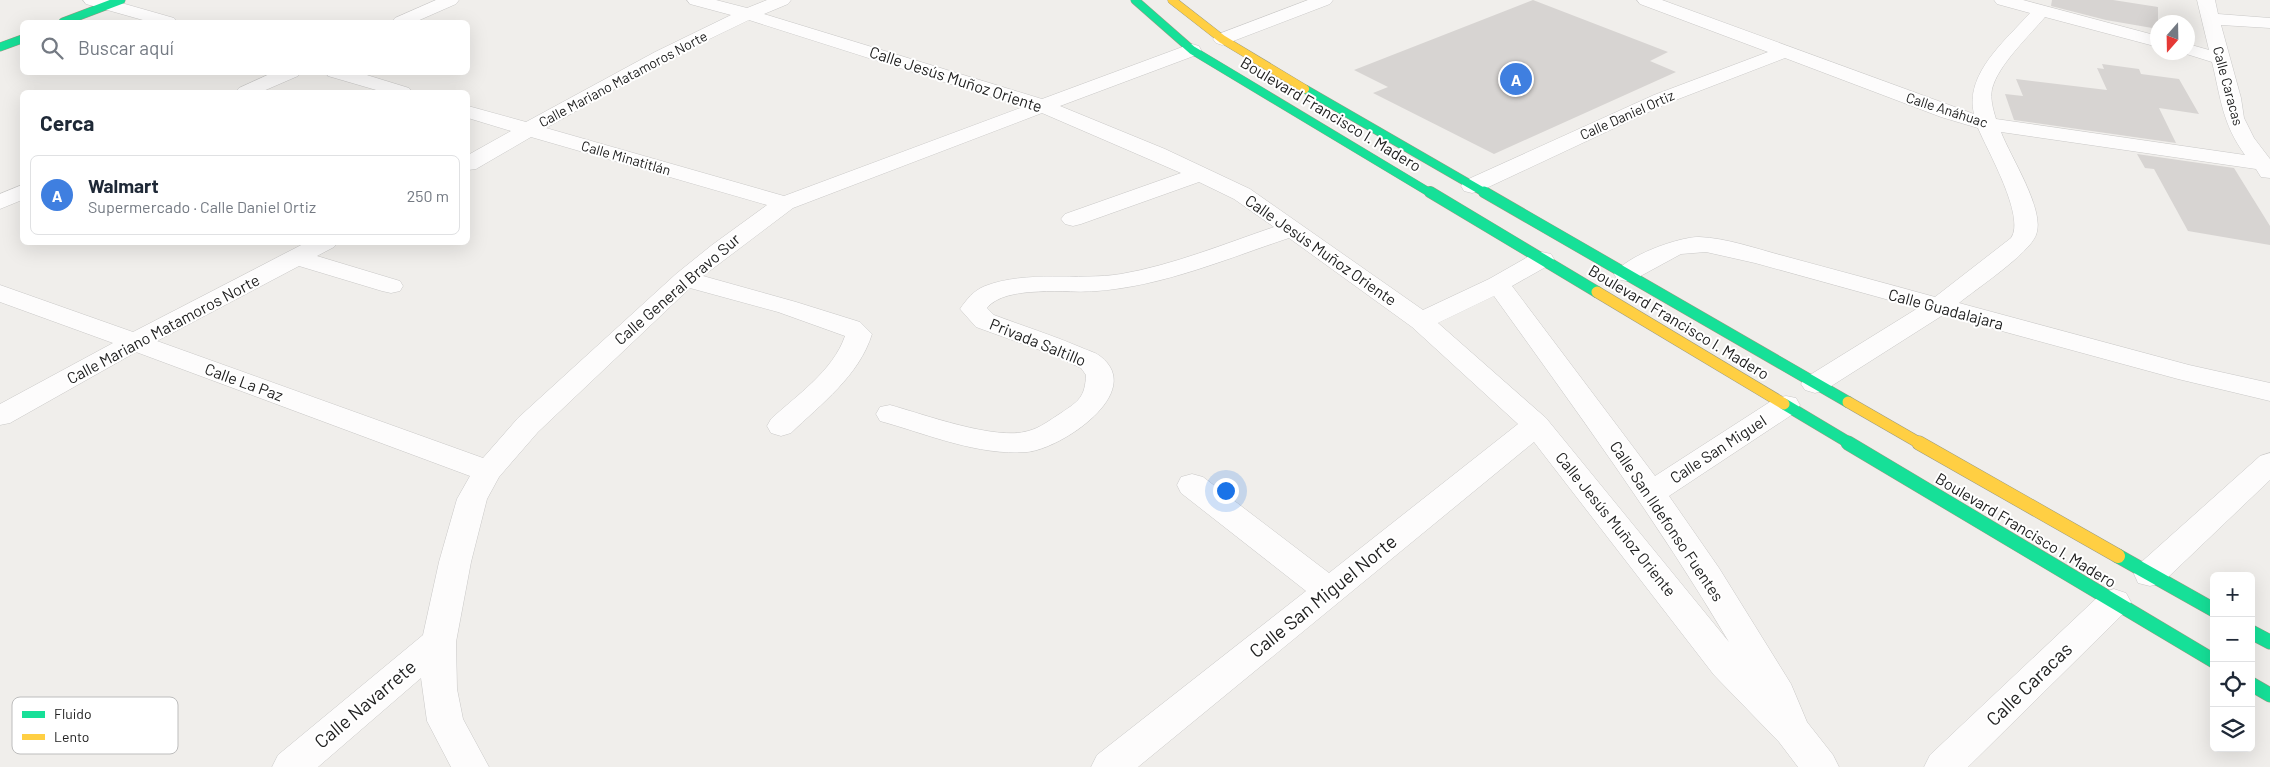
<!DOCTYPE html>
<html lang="es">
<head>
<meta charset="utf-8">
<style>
	:root { --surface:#fff; --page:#f2f2f3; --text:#1f2937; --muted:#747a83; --line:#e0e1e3; --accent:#0b8043 }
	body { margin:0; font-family:Barlow,sans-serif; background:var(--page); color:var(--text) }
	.controls { position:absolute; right:15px; bottom:15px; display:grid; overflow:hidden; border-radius:8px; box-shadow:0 5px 20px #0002 }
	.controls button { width:45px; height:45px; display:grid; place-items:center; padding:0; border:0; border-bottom:1px solid var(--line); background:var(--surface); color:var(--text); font:25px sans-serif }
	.compass { position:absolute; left:2150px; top:15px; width:45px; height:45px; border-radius:50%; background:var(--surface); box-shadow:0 5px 20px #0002; rotate:200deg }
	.you { position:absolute; left:1225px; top:490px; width:18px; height:18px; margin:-12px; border:4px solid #fff; border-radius:50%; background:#1a73e8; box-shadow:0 0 0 8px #1a73e833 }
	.badge { display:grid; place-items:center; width:32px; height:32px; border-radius:50%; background:var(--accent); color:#fff; font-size:16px; font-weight:700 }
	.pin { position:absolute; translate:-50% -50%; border:2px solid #fff; box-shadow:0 1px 5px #0006 }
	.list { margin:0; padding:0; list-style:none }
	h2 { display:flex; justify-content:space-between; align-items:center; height:65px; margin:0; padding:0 20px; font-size:21px }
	h2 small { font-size:16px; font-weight:400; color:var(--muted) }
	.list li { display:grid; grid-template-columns:32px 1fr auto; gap:15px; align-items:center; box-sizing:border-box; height:80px; margin:0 10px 10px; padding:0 10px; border:1px solid var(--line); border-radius:8px }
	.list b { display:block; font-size:19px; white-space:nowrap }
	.list p { margin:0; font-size:16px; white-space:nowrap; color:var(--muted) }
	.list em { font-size:16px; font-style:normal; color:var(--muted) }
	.icon { flex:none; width:28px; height:28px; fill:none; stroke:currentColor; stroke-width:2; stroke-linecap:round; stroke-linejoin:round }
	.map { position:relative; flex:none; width:2270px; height:767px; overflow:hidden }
	.search { position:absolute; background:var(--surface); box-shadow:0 5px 20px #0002; left:20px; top:20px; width:450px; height:55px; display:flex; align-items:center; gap:12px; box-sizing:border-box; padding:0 18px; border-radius:8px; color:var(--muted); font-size:19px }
	.panel { position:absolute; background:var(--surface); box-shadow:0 5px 20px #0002; left:20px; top:90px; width:450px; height:155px; border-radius:8px }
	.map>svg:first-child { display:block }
	.building { fill:#d7d4d2 }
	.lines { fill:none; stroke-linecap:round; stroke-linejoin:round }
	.street-casing { stroke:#c9c8c7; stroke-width:1 }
	.fast-far2-casing { stroke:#999a82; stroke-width:9 }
	.fast-far1-casing { stroke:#999a82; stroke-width:12 }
	.fast-casing { stroke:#999a82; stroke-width:15 }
	.slow-far2-casing { stroke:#999a82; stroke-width:9 }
	.slow-far1-casing { stroke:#999a82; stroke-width:12 }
	.slow-casing { stroke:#999a82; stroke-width:15 }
	.street { fill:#fdfcfc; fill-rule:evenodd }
	.fast-far2 { stroke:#16e098; stroke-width:8 }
	.fast-far1 { stroke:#16e098; stroke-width:11 }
	.fast { stroke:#16e098; stroke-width:14 }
	.slow-far2 { stroke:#ffcf43; stroke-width:8 }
	.slow-far1 { stroke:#ffcf43; stroke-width:11 }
	.slow { stroke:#ffcf43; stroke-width:14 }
	.labels { text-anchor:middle; stroke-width:4; stroke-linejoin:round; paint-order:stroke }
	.far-street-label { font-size:14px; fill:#222; stroke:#fff }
	.street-label { font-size:16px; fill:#222; stroke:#fff }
	.near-street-label { font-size:19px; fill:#222; stroke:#fff }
	.key { fill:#fff; stroke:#bdbdbd; stroke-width:1 }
	.key-label { font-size:14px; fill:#222 }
</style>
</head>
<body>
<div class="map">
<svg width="2270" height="767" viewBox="0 0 2270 767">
	<rect width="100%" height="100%" fill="#f0eeeb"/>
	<!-- building -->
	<g class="building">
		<path d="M1533,0l135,52 -18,9 26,11 -182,82 -121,-61 15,-6 -34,-17z"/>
		<path d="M2052,0h61l45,7v22l-52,-9 -55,-14z"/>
		<path d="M2102,64l37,5 2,5 38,5 20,35 -40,-6 17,35 -162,-23 -9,-26 18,2 -7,-17 91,11 -10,-22 7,1z"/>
		<path d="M2137,154l97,14 36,58v19l-82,-14 -34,-62 -9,-1z"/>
	</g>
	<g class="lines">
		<!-- street casing -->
		<g class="street-casing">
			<g id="street">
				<path d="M83,0h28l63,18 3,4h-27l-64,-18z"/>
				<path d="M436,0h23l-3,4 -41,18h-23l3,-4z"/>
				<path d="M687,0h29l31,8 20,-8h24l-3,4 -24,10 278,85 143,-53 7,-2 7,2 2,4 -2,4 -139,52 105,43 85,40 173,121 66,-31 44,-25 9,-2 9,2 3,5 -3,5 -39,22 143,190 121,-78 10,-2 10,2 4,7 -4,7 -127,84 50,72 72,116 16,38 26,33 6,12h-41l-19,-25 -65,-67 -180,-233 -396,325h-47l6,-12 209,-164 -125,-98 -4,-8 4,-8 11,-3 11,3 126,96 189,-149 -106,-97 -123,-89c-63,21 -126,48 -192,53 -28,3 -91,-7 -110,17l7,7c29,11 58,20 86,32 6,3 15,5 20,9 47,36 -39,93 -73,96 -49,4 -100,-18 -147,-31l-4,-7 4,-7 10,-2c33,9 106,36 138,26 12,-3 22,-11 33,-18 18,-12 24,-16 25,-38l-5,-7 -33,-15 -72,-26 -16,-18c7,-10 13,-18 25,-23 42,-16 92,-5 136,-12 52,-9 103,-30 153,-47l-40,-28 -35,-17 -118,42 -8,2 -8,-2 -4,-5 4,-5 116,-41 -139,-60 -249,95 -90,68 93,26 64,20 12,12c-13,42 -51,70 -81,99l-10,3 -10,-3 -4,-7 4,-7c26,-24 62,-48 74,-83l-67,-24 -88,-24 -152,144 -39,45 -12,22 -16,63 -15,80 1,47 6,30 26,48h-38l-24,-46 -6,-43 -103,89h-46l6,-12 145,-120 16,-73 18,-63 13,-23 -334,-124 -126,71 -10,2v-21l113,-61 -113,-41v-17l133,47 174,-90h31l-4,5 -17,9 83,25 3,5 -3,5 -9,2 -9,-2 -83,-25 -142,75 326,117 35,-40 158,-144 36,-29 55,-40 -236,-68 -55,32 -8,1v-15l43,-24 -43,-13v-12l58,16 129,-70 76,-37 -41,-11zM749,20l274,87 -239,89 -238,-68 122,-69zM1494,296c81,113 164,226 235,346l-183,-224 -108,-95z"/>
				<path d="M1308,0h25l-3,4 -102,39 -6,2 -6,-2 -3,-4 3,-4z"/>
				<path d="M1637,0h25l312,114c-10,-40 32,-74 56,-101l-33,-9 -3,-4h29l135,36v11l-113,-30c-16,19 -47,48 -53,72 -2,10 1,20 4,30l249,36c-23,-32 -24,-56 -33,-93l-32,-10h8v-8l21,6 -12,-50h18l3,14 52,4v10l-49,-3 20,73 3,20 10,20 16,21v19l-9,-1 -5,-8 -255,-37c9,24 45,79 35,103 -7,19 -60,54 -77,68l230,62 81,18v18l-92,-22 -235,-64 -118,75 -10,3 -10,-3 -4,-6 4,-6 113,-70 -163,-45 -49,-11 -25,2 -46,25 -9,2 -9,-2 -3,-5c12,-18 64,-37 85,-37 28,1 58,12 85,19 51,14 101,27 151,41l76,-59c15,-21 -24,-88 -33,-110l-37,-11 -156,-59 -117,45 -188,88 -8,2 -8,-2 -3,-5 3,-5 190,-86 114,-43 -128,-48z"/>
				<path d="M274,72h26l-2,4 -37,16h-25l3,-4z"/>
				<path d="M326,72h31l52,16 3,4h-29l-55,-16z"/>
				<path d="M22,185v15l-22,9v-15z"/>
				<path d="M2270,453v27l-108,103 -12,3 -12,-3 -4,-9 4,-9 122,-109z"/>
				<path d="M2114,589l12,4 5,9 -5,9 -158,156h-44l6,-12 172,-162z"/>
			</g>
		</g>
		<!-- fast-far2 casing -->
		<g class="fast-far2-casing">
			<g id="fast-far2">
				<path d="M1135,0l57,50 240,144"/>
				<path d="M63,22l58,-22"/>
				<path d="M0,47l22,-8"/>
				<path d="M1305,89l182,105"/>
			</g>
		</g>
		<!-- fast-far1 casing -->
		<g class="fast-far1-casing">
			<g id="fast-far1">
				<path d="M1430,192l167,100"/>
				<path d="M1484,192l364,210"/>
				<path d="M1784,404l67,40"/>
			</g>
		</g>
		<!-- fast casing -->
		<g class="fast-casing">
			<g id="fast">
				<path d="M1848,443l366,218"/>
				<path d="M2118,556l96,54"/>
				<path d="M2251,632l19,10"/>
				<path d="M2251,684l19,11"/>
			</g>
		</g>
		<!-- slow-far2 casing -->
		<g class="slow-far2-casing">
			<path id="slow-far2" d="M1172,0l50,39 83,50"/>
		</g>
		<!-- slow-far1 casing -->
		<g class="slow-far1-casing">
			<g id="slow-far1">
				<path d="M1597,292l187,112"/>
				<path d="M1848,402l73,42"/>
			</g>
		</g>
		<!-- slow casing -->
		<g class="slow-casing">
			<path id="slow" d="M1919,443l199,113"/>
		</g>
		<!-- street -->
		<use href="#street" class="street"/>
		<!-- fast-far2 -->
		<use href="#fast-far2" class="fast-far2"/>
		<!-- fast-far1 -->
		<use href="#fast-far1" class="fast-far1"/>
		<!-- fast -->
		<use href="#fast" class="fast"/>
		<!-- slow-far2 -->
		<use href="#slow-far2" class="slow-far2"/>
		<!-- slow-far1 -->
		<use href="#slow-far1" class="slow-far1"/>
		<!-- slow -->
		<use href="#slow" class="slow"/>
	</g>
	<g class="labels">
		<!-- far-street labels -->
		<g class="far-street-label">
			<text transform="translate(623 79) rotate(-28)" y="5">Calle Mariano Matamoros Norte</text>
			<text transform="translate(2228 86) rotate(75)" y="5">Calle Caracas</text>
			<text transform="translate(1947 110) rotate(18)" y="5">Calle Anáhuac</text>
			<text transform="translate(1627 115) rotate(-24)" y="5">Calle Daniel Ortiz</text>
			<text transform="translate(626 158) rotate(16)" y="5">Calle Minatitlán</text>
		</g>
		<!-- street labels -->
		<g class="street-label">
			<text transform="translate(956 79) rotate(18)" y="6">Calle Jesús Muñoz Oriente</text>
			<text transform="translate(1331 114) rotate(31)" y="6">Boulevard Francisco I. Madero</text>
			<text transform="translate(1321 250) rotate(35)" y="6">Calle Jesús Muñoz Oriente</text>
			<text transform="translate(677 289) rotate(-41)" y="6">Calle General Bravo Sur</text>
			<text transform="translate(1946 309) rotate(15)" y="6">Calle Guadalajara</text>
			<text transform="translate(1679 322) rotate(31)" y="6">Boulevard Francisco I. Madero</text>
			<text transform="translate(163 329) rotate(-28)" y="6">Calle Mariano Matamoros Norte</text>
			<text transform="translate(1038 342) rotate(22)" y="6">Privada Saltillo</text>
			<text transform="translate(244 382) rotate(20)" y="6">Calle La Paz</text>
			<text transform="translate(1718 449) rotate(-33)" y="6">Calle San Miguel</text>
			<text transform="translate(1667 521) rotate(56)" y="6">Calle San Ildefonso Fuentes</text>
			<text transform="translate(1616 524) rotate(51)" y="6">Calle Jesús Muñoz Oriente</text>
			<text transform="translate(2026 530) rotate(31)" y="6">Boulevard Francisco I. Madero</text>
		</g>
		<!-- near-street labels -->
		<g class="near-street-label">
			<text transform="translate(1323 596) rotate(-39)" y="7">Calle San Miguel Norte</text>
			<text transform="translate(2029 684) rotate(-44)" y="7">Calle Caracas</text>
			<text transform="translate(365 704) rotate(-40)" y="7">Calle Navarrete</text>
		</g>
	</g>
	<!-- legend -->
	<rect x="12" y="697" width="166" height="57" rx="8" class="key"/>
	<rect x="22" y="711" width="23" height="7" fill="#16e098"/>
	<rect x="22" y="734" width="23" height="6" fill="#ffcf43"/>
	<g class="key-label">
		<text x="54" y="719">Fluido</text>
		<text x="54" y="742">Lento</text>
	</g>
</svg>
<div class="controls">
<button>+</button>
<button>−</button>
<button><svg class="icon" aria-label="locate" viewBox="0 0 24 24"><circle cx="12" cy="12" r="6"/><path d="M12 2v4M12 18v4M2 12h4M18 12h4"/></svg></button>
<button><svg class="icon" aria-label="layers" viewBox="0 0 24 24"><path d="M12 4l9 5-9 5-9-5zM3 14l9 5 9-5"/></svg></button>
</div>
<svg class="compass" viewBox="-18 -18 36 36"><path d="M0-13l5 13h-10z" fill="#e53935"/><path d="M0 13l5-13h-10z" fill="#747a83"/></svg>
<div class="you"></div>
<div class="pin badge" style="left:1516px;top:79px;background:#3f7fe0">A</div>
<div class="search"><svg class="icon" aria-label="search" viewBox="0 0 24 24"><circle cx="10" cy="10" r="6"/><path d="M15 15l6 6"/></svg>Buscar aquí</div>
<section class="panel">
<h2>Cerca<small></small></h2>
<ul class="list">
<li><span class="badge" style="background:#3f7fe0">A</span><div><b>Walmart</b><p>Supermercado · Calle Daniel Ortiz</p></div><em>250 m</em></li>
</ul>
</section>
</div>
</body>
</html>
